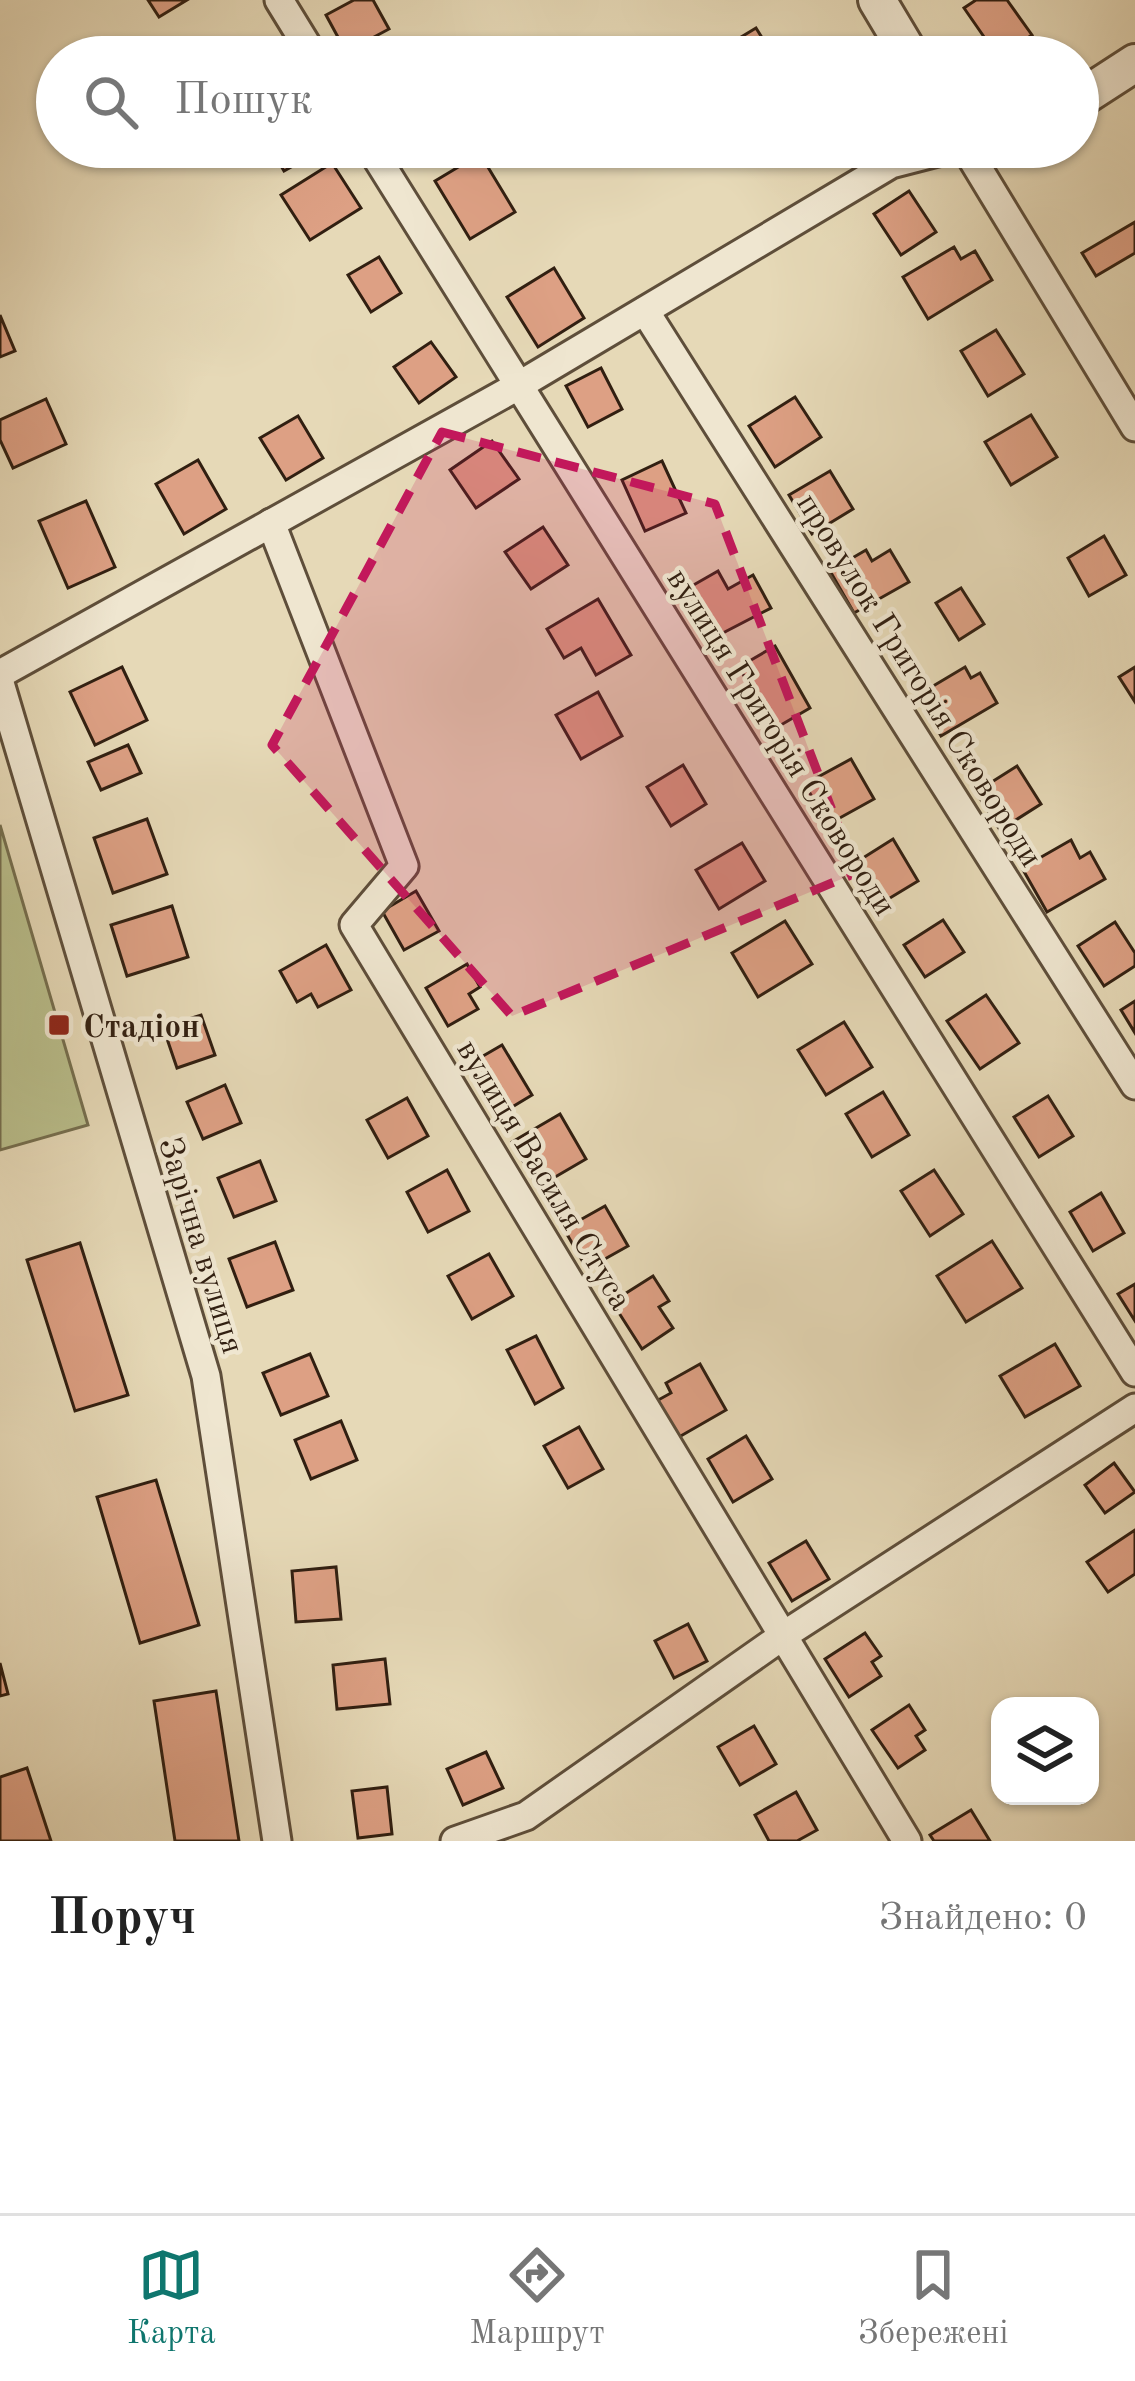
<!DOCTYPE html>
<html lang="uk">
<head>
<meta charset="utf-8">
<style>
	:root { --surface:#fff; --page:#f6f6f6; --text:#222; --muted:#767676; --line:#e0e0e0; --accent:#0f766e }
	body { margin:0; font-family:"Old Standard TT",serif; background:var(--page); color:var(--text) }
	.controls { position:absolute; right:36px; bottom:36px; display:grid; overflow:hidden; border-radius:24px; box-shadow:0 3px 9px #0004 }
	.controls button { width:108px; height:108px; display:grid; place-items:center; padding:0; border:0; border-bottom:3px solid var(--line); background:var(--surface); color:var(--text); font:60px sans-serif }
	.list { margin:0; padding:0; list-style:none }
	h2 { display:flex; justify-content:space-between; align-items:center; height:156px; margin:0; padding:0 48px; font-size:51px }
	h2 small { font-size:39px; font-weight:400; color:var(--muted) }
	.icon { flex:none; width:66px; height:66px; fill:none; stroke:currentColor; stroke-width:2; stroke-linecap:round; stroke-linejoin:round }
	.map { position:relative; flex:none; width:1135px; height:1841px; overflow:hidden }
	.search { position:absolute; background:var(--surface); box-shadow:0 3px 9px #0004; left:36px; right:36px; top:36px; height:132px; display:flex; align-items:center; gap:30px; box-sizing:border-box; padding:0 42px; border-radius:66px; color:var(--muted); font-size:45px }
	.sheet { height:372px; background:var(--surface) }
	nav { display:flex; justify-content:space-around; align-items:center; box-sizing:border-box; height:168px; border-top:3px solid var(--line); background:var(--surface); font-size:33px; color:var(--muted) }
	nav a { display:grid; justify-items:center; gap:6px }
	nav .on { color:var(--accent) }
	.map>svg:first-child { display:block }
	.green { fill:#b9be8b; stroke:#756e4e; stroke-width:3 }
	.building { fill:#dda084; stroke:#311f11; stroke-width:3 }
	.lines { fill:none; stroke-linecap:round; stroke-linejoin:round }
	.minor-casing { stroke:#5e4e3a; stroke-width:33 }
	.tertiary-casing { stroke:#5e4e3a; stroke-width:42 }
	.minor { stroke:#efe6d0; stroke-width:27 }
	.tertiary { stroke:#efe6d0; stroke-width:36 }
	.marked { fill:#c2185b; fill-opacity:0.2; stroke:#c2185b; stroke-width:9; stroke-dasharray:24 15; stroke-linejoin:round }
	.poi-dot { fill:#8f2418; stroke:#efe6d0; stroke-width:4.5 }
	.labels { text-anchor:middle; stroke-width:9; stroke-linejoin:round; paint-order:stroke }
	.street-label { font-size:33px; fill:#311f11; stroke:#efe6d0 }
	.poi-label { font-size:33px; font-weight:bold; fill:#311f11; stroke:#efe6d0; text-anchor:start }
</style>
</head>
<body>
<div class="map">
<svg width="1135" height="1841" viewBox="0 0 1135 1841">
	<rect width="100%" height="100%" fill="#e6d9b7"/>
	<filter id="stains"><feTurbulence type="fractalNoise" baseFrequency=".00167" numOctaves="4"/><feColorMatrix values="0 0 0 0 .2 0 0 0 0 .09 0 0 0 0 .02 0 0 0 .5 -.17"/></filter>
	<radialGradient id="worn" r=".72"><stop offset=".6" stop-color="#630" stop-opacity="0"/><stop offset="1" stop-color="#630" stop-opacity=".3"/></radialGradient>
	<!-- green -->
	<path class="green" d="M0,825l88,300 -88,25z"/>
	<!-- building -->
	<g class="building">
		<path d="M148,0h39l-28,17z"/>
		<path d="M354,0h19l16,29 -43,23 -20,-37z"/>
		<path d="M976,0h31l25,35 -34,22 -34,-49z"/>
		<path d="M756,28l18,29h-66z"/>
		<path d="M242,38l11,19h-43z"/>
		<path d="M270,147h45l3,5 -34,19z"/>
		<path d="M480,154l35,58 -45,27 -35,-58z"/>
		<path d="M332,163l29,45 -51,32 -29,-45z"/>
		<path d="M909,191l27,41 -35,23 -27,-41z"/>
		<path d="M1135,222v31l-39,23 -14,-23z"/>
		<path d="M954,247l7,12 14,-8 17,29 -64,39 -25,-42z"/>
		<path d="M379,257l22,36 -30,19 -23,-37z"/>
		<path d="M554,268l30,50 -46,29 -31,-50z"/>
		<path d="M0,315l15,36 -15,6z"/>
		<path d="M996,330l28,44 -36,22 -27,-45z"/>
		<path d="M431,342l25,35 -37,26 -25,-36z"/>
		<path d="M601,368l21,41 -34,18 -22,-41z"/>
		<path d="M795,397l26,40 -46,30 -26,-41z"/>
		<path d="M46,399l20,45 -53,24 -13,-28v-20z"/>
		<path d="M1031,415l26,42 -46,28 -26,-43z"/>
		<path d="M298,416l25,42 -37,22 -26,-42z"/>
		<path d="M492,441l27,38 -43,29 -26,-38z"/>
		<path d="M198,460l28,49 -42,25 -28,-50z"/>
		<path d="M662,461l24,52 -41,18 -23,-51z"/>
		<path d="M830,471l23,38 -41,25 -23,-39z"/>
		<path d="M86,501l29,66 -47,21 -29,-67z"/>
		<path d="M543,527l25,38 -37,24 -26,-37z"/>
		<path d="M1104,536l22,39 -37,21 -21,-38z"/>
		<path d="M866,550l6,11 18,-11 19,32 -55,31 -24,-42z"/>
		<path d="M718,571l10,18 25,-14 18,33 -54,28 -27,-49z"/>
		<path d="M961,588l23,36 -25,16 -23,-37z"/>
		<path d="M598,599l33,56 -35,20 -15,-27 -17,10 -17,-29z"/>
		<path d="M775,646l35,62 -36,21 -35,-62z"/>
		<path d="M122,667l25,53 -52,25 -25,-53z"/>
		<path d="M965,667l6,11 9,-5 17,30 -56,33 -23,-41z"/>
		<path d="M1135,667v35l-16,-25z"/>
		<path d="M598,692l24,44 -41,23 -25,-44z"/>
		<path d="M128,745l13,28 -40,17 -13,-28z"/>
		<path d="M851,759l23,40 -47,26 -22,-41z"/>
		<path d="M683,765l23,39 -35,22 -24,-39z"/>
		<path d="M1017,766l24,38 -41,26 -24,-38z"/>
		<path d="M147,819l20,55 -54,19 -19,-55z"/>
		<path d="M893,839l25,42 -38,23 -25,-41z"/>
		<path d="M1071,840l9,18 10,-6 15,27 -58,33 -25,-44z"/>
		<path d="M742,843l23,38 -46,28 -23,-39z"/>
		<path d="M416,891l23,40 -35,19 -22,-39z"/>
		<path d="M172,906l16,51 -61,19 -16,-51z"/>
		<path d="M943,920l21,32 -39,25 -21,-32z"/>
		<path d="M785,921l27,43 -54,33 -26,-44z"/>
		<path d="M1115,922l20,31v13l-31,20 -26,-40z"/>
		<path d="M326,945l25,45 -33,17 -7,-13 -14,8 -17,-31z"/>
		<path d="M467,964l13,23 -11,7 9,15 -30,17 -22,-38z"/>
		<path d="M986,995l33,48 -39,26 -33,-48z"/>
		<path d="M1135,1001v32l-14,-23z"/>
		<path d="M201,1015l14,40 -38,13 -14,-41z"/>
		<path d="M844,1022l28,45 -46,28 -28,-45z"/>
		<path d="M502,1045l30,50 -30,18 -31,-50z"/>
		<path d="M225,1085l16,38 -38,16 -16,-37z"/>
		<path d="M883,1092l26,43 -37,22 -26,-43z"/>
		<path d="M1048,1096l25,40 -34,21 -25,-40z"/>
		<path d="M407,1098l21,38 -40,22 -21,-38z"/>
		<path d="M560,1114l26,45 -48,28 -26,-45z"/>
		<path d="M260,1161l16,40 -42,16 -16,-39z"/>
		<path d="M447,1170l22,41 -41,21 -21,-40z"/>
		<path d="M934,1170l29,44 -33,22 -29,-45z"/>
		<path d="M1101,1193l23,40 -31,18 -23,-39z"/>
		<path d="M605,1206l23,40 -41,23 -23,-40z"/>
		<path d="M992,1241l30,47 -56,34 -29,-46z"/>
		<path d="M275,1242l18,48 -46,17 -18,-48z"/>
		<path d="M80,1243l48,152 -53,16 -48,-151z"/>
		<path d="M489,1254l24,42 -41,23 -24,-43z"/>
		<path d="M653,1276l16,25 -10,6 14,21 -31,21 -30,-47z"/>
		<path d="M1135,1284v37l-17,-27z"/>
		<path d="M536,1336l27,52 -28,16 -28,-54z"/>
		<path d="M1055,1344l25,42 -55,31 -25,-41z"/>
		<path d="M310,1354l18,42 -47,19 -18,-42z"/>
		<path d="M700,1364l26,46 -54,31 -21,-37 20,-11 -5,-10z"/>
		<path d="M341,1421l16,39 -46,19 -16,-39z"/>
		<path d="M579,1427l24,42 -35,19 -24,-42z"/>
		<path d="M746,1436l26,43 -39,23 -25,-43z"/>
		<path d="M1114,1463l21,29 -30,21 -20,-28z"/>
		<path d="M156,1480l43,145 -59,18 -43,-146z"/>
		<path d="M1135,1530v44l-27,18 -21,-30z"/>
		<path d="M806,1541l23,38 -37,22 -23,-38z"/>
		<path d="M336,1567l5,52 -45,3 -4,-51z"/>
		<path d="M688,1624l19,37 -33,17 -19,-37z"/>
		<path d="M865,1633l16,23 -9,6 9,14 -32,21 -24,-38z"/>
		<path d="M385,1659l5,45 -53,5 -4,-44z"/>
		<path d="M0,1663l8,31 -8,2z"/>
		<path d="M216,1691l23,150h-64l-21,-140z"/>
		<path d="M909,1705l16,25 -9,6 9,14 -27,18 -26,-38z"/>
		<path d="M754,1726l22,38 -36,21 -22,-38z"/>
		<path d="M486,1752l17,36 -40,17 -16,-36z"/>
		<path d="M27,1768l24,73h-51v-64z"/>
		<path d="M387,1787l5,47 -34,4 -6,-47z"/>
		<path d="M796,1792l21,38 -20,11h-28l-14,-26z"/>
		<path d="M971,1810l19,31h-56l-4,-6z"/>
	</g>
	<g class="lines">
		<!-- minor casing -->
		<g class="minor-casing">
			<g id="minor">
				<path d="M279,0l35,57"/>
				<path d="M370,147l765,1225"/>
				<path d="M965,147l170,280"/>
				<path d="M645,311l490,774"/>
				<path d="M271,523l133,343 -50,59 553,916"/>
				<path d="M0,674l518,-288 373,-222 66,-17"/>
				<path d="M0,683l206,693 71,465"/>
				<path d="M455,1841l71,-25 258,-181 351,-227"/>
			</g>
		</g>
		<!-- tertiary casing -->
		<g class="tertiary-casing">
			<g id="tertiary">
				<path d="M877,0l34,57"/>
				<path d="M1078,100l57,-37"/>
			</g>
		</g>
		<!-- minor -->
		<use href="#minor" class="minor"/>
		<!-- tertiary -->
		<use href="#tertiary" class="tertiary"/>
	</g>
	<!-- marked area -->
	<path class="marked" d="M442,432l273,72 141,369 -344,143 -240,-271z"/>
	<!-- markers -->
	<rect class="poi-dot" x="47" y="1013" width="24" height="24" rx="6"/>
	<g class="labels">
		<!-- street labels -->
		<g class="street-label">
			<text transform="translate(921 679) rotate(58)" y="12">провулок Григорія Сковороди</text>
			<text transform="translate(783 741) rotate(58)" y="12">вулиця Григорія Сковороди</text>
			<text transform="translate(546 1174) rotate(59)" y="12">вулиця Василя Стуса</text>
			<text transform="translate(203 1245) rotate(73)" y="12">Зарічна вулиця</text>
		</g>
		<!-- poi labels -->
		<g class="poi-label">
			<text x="83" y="1037">Стадіон</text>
		</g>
	</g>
	<rect width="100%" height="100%" filter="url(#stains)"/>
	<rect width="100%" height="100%" fill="url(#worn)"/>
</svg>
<div class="controls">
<button><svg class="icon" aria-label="layers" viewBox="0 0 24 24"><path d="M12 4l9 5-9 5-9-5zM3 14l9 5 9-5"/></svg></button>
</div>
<div class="search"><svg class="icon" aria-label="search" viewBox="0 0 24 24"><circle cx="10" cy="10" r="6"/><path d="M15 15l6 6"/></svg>Пошук</div>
</div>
<section class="sheet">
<h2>Поруч<small>Знайдено: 0</small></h2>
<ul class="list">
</ul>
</section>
<nav>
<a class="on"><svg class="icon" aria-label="map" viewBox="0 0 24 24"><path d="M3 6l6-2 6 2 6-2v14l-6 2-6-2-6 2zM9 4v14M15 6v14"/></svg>Карта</a>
<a><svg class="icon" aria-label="directions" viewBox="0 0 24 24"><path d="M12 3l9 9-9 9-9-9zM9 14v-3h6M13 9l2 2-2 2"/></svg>Маршрут</a>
<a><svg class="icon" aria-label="saved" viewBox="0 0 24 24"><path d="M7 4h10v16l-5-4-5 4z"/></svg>Збережені</a>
</nav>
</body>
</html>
